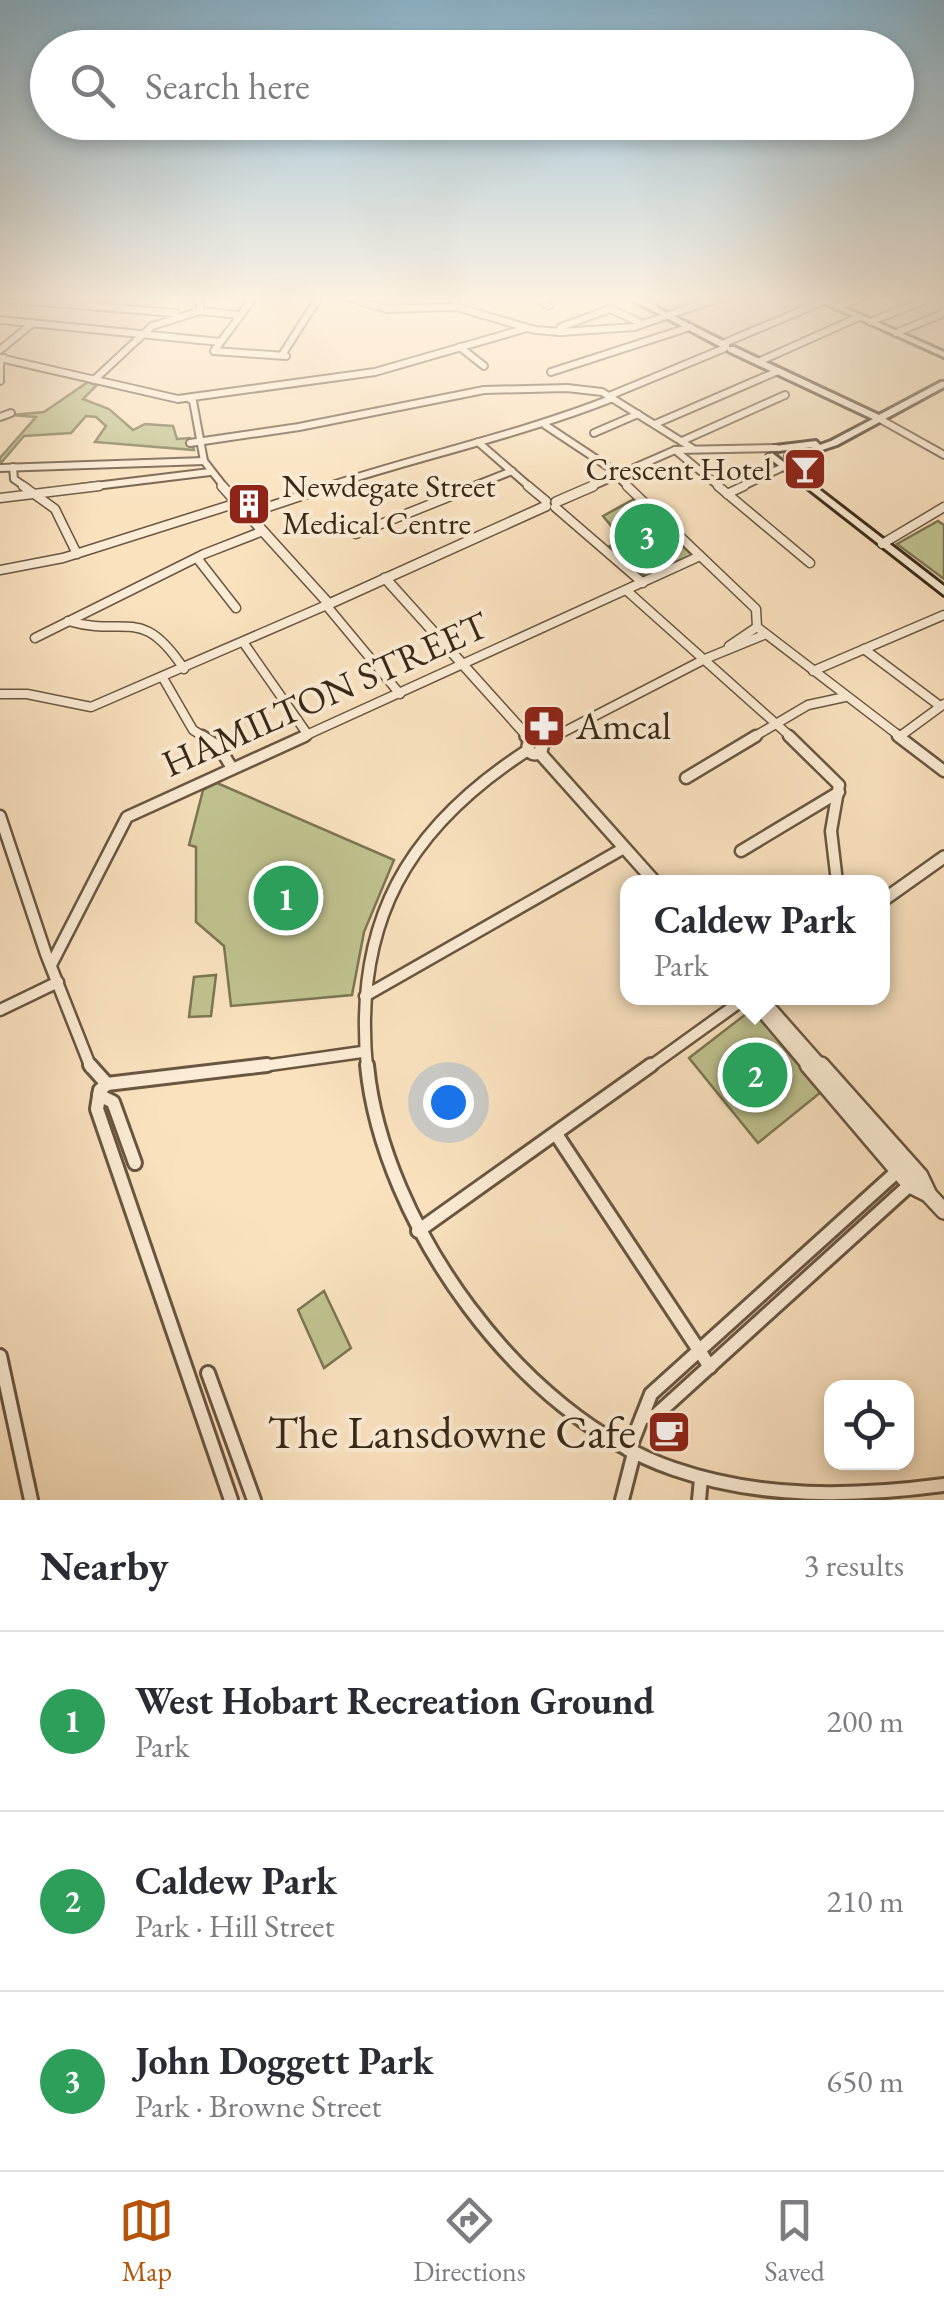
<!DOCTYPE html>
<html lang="en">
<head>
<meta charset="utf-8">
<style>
	:root { --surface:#fff; --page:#f2f2f3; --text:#2b2b33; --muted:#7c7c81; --line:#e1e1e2; --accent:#b45309 }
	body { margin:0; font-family:"EB Garamond",serif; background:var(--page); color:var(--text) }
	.controls { position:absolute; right:30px; bottom:30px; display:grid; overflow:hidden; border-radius:20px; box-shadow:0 5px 15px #0003 }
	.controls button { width:90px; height:90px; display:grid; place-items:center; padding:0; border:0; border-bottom:2px solid var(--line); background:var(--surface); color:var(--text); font:50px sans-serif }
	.you { position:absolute; left:448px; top:1102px; width:35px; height:35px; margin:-25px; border:8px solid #fff; border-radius:50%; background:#1a73e8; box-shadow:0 0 0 15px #1a73e833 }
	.badge { display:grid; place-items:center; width:65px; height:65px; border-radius:50%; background:var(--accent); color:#fff; font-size:32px; font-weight:700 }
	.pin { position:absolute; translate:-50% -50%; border:5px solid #fff; box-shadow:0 2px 10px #0006 }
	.popup { position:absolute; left:620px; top:875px; width:270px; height:130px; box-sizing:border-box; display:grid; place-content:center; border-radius:20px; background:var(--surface); filter:drop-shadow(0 2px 8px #0005); font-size:32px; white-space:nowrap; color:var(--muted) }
	.popup b { font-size:38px; color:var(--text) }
	.popup::after { content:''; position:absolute; left:50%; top:100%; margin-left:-20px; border:20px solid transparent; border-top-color:var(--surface) }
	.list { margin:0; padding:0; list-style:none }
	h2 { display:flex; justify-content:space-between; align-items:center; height:130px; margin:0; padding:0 40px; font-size:42px }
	h2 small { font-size:32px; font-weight:400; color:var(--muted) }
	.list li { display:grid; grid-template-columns:65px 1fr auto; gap:30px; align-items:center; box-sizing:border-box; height:180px; padding:0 40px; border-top:2px solid var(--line) }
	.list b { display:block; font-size:38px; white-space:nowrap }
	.list p { margin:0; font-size:32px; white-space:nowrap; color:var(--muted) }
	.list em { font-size:32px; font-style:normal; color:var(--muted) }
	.icon { flex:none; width:55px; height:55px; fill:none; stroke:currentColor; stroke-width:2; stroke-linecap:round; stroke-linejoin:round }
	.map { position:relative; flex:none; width:944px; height:1500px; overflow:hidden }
	.search { position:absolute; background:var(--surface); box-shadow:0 5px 15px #0003; left:30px; right:30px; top:30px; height:110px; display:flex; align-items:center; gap:25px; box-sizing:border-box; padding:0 35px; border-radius:55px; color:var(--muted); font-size:38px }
	.sheet { height:670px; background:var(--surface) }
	nav { display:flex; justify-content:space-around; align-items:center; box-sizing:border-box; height:140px; border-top:2px solid var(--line); background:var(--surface); font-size:28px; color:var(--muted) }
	nav a { display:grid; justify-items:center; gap:5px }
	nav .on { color:var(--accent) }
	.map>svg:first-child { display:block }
	.green { fill:#c0c390; stroke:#7c7653; stroke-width:2.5 }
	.building { fill:#dcaa82; stroke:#392816; stroke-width:2.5 }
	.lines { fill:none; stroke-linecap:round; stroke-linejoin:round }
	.minor-far3-casing { stroke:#695640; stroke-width:10 }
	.minor-far2-casing { stroke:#695640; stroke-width:11 }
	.minor-far1-casing { stroke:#695640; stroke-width:15 }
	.minor-casing { stroke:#695640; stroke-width:18 }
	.tertiary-far3-casing { stroke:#695640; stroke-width:10 }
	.tertiary-far2-casing { stroke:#695640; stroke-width:12 }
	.tertiary-far1-casing { stroke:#695640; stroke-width:16 }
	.tertiary-casing { stroke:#695640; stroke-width:20 }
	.secondary-casing { stroke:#392816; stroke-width:6 }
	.minor-far3 { stroke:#fcecd5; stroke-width:6 }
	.minor-far2 { stroke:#fcecd5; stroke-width:8 }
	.minor-far1 { stroke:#fcecd5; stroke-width:10 }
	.minor { stroke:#fcecd5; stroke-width:12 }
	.tertiary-far3 { stroke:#fcecd5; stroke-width:6 }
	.tertiary-far2 { stroke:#fcecd5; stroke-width:9 }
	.tertiary-far1 { stroke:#fcecd5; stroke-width:11 }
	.tertiary { stroke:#fcecd5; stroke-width:15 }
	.secondary { fill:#fcecd5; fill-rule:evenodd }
	.labels { text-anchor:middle; stroke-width:8; stroke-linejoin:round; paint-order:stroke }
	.far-poi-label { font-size:32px; fill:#392816; stroke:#fcecd5; text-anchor:end }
	.street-label { font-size:38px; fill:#392816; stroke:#fcecd5 }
	.poi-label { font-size:38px; fill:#392816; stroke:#fcecd5; text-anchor:start }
	.near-poi-label { font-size:45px; fill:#392816; stroke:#fcecd5; text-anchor:end }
</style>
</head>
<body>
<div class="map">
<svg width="944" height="1500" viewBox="0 0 944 1500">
	<rect width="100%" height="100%" fill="#fae2bf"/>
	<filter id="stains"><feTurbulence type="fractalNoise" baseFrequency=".002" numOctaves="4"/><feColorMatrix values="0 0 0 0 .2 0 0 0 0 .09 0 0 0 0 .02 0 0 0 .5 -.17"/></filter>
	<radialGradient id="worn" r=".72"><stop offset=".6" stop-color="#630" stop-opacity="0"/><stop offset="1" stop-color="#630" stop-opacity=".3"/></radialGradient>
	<!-- green -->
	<g class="green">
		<path d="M88,382l9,3 -14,14 26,10 24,21 12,-6 28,2 4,13 13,-1 4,12 -99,-8 11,-16 -10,-9 -10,-1 -15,17 -47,3 -24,28v-6l36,-41 -24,-2 32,-3z"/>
		<path d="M634,499l58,56 -47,21 -35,-30 12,-7 -19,-23z"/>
		<path d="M938,521l6,4v54l-47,-35z"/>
		<path d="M217,783l177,77 -30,72 -12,63 -121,11 -7,-60 -28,-24v-75l-7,-2 14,-55z"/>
		<path d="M216,975l-5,41 -22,1 5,-40z"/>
		<path d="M746,1014l13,1 62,77 -63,51 -69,-85z"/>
		<path d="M324,1291l27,57 -27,20 -26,-58z"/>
	</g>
	<!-- building -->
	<path class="building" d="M670,1420l12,6 -4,23 -26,-7 -1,-4z"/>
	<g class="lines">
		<!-- minor-far3 casing -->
		<g class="minor-far3-casing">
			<g id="minor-far3">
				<path d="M254,297l-40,54 72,5"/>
				<path d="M454,297l2,10"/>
				<path d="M534,297l15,9"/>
				<path d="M646,297l8,9"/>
				<path d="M0,299l176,14"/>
				<path d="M837,307l25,-10"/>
				<path d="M200,311l40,4"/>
				<path d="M0,320l220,22"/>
				<path d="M870,322l63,-25"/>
				<path d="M558,332l3,-5 49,-18 33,15"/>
				<path d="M896,333l48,-20"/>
				<path d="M722,344l102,-43"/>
				<path d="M460,347l24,19"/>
				<path d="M0,350l33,-27"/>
				<path d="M282,355l37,-58"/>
				<path d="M758,362l101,-45"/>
				<path d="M551,372l139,-45"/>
				<path d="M0,381v-19l4,-4"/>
				<path d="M609,396l116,-48"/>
				<path d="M0,417l11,-4"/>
				<path d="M878,418l66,37"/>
				<path d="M655,424l123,-53"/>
				<path d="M545,425l74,49"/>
				<path d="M594,433l44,-19"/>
				<path d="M682,441l103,-46"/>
				<path d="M478,442l53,46"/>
				<path d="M190,443l109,-16 185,-37 83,-2 35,4 90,56"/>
				<path d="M675,450l46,38"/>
				<path d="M13,467l1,12 13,9"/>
				<path d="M0,468l204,-7"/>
				<path d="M616,475l14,13"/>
				<path d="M79,488l131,-16"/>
				<path d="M323,488c97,-32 196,-53 290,-90"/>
				<path d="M469,488l43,-17"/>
				<path d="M739,488l44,-21"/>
			</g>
		</g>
		<!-- minor-far2 casing -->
		<g class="minor-far2-casing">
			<g id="minor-far2">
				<path d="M23,486l32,23 22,45"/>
				<path d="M528,486l18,15"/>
				<path d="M627,486l129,123 1,18 145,111"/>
				<path d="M718,486l92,77"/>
				<path d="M727,494l17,-8"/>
				<path d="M0,498l99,-12"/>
				<path d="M555,507l88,76"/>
				<path d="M247,514l84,-28"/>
				<path d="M356,534l120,-48"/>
				<path d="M882,544l62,-37"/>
				<path d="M197,558l39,50"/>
				<path d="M0,570l63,-12 174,-55"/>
				<path d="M626,590l166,148"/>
				<path d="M326,605l74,89"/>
				<path d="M68,621c59,17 73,-17 116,48"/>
				<path d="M35,638l169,-84 59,-23"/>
				<path d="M243,642l65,93"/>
				<path d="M729,646l28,-19"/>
				<path d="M864,649l76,57"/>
				<path d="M813,671l131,-56"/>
				<path d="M163,678l30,52 13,8"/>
				<path d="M0,694h27l64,13 238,-103"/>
				<path d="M899,737l45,-33"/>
				<path d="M300,738l400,-182"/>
				<path d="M552,738l153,-79 61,-25"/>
				<path d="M752,738l56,-33 37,-8"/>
			</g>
		</g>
		<!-- minor-far1 casing -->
		<g class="minor-far1-casing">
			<g id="minor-far1">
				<path d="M202,736l17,11 13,21"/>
				<path d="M789,736l50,49 -8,46 6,51"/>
				<path d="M898,736l46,35"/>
				<path d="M541,744l16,-8"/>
				<path d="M686,778l70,-42"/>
				<path d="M0,816l46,138 45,114"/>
				<path d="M741,851l98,-59"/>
				<path d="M51,965l76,-148 178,-81"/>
				<path d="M365,996l259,-148"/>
				<path d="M0,1010l58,-28"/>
				<path d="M249,1068l113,-16"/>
				<path d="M367,1068c-14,-146 40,-240 161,-318"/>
				<path d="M648,1068l96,-69"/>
			</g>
		</g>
		<!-- minor casing -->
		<g class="minor-casing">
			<g id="minor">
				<path d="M90,1065l17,19 -7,6 -3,19 134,391"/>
				<path d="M367,1065c15,158 154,352 307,404 87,30 179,28 270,16"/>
				<path d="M107,1084l160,-19"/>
				<path d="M99,1095l14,7 22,61"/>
				<path d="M556,1134l154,233"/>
				<path d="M418,1231l233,-166"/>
				<path d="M0,1356l31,144"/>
				<path d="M208,1373l46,127"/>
				<path d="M642,1417l13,-1 258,-234"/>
				<path d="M629,1450l22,-56 250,-226"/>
				<path d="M622,1500l12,-47"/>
				<path d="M699,1500l2,-21"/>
			</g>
		</g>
		<!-- tertiary-far3 casing -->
		<g class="tertiary-far3-casing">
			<g id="tertiary-far3">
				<path d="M346,297l41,12 69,-2 79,23 26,2 73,-5 88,-30"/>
				<path d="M0,358l178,41 197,-27 152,-44"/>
				<path d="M94,380l58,-54 48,-15v-7l-7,-7"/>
				<path d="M188,398l5,3 11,60 21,27"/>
				<path d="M588,488l87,-38 101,-2"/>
			</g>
		</g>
		<!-- tertiary-far2 casing -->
		<g class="tertiary-far2-casing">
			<g id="tertiary-far2">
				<path d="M222,486l107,118 217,-98"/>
				<path d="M556,502l37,-16"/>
				<path d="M385,578l144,160"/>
			</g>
		</g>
		<!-- tertiary-far1 casing -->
		<g class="tertiary-far1-casing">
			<g id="tertiary-far1">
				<path d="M526,736l5,5"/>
				<circle cx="535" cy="747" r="7"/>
				<path d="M539,752l116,130"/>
				<path d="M882,901l62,-44"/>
				<path d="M763,1000l60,68"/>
				<path d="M756,1004l54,64"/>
			</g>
		</g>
		<!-- tertiary casing -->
		<g class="tertiary-casing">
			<g id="tertiary">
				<path d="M808,1065l102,120 18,9"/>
				<path d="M821,1065l99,111 9,19 15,16"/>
			</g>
		</g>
		<!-- secondary casing -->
		<g class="secondary-casing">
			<g id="secondary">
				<path d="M627,297h9l93,47v3h5l145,68 62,-33h3v5l-107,58 -45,15h-6v-4l27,-9 -35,4 -3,-1v-4l41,-5 4,4 11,-4 42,-22 -145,-68v-3h-5z"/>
				<path d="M811,297h10l123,55v5z"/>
				<path d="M772,453l172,133v9l-175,-137 -2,-2z"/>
			</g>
		</g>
		<!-- minor-far3 -->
		<use href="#minor-far3" class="minor-far3"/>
		<!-- minor-far2 -->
		<use href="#minor-far2" class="minor-far2"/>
		<!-- minor-far1 -->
		<use href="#minor-far1" class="minor-far1"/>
		<!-- minor -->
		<use href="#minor" class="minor"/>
		<!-- tertiary-far3 -->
		<use href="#tertiary-far3" class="tertiary-far3"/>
		<!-- tertiary-far2 -->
		<use href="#tertiary-far2" class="tertiary-far2"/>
		<!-- tertiary-far1 -->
		<use href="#tertiary-far1" class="tertiary-far1"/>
		<!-- tertiary -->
		<use href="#tertiary" class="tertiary"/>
		<!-- secondary -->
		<use href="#secondary" class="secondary"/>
	</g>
	<!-- sky -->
	<linearGradient id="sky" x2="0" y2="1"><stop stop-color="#8ab8d2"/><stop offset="0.59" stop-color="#fdf2e2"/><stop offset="1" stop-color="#fdf2e2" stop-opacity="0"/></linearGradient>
	<rect width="944" height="507" fill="url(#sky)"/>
	<!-- icons -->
	<defs>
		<g id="bar-square" transform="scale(2.25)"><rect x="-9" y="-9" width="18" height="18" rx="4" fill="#8f2418" stroke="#fcecd5"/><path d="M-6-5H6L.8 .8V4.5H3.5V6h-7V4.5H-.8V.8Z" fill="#fff"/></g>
		<g id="building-square" transform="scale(2.25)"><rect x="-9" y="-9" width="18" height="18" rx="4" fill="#8f2418" stroke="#fcecd5"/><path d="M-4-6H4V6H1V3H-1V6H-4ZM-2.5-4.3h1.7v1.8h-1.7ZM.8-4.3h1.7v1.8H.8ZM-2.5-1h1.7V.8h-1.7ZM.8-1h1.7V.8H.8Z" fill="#fff"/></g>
		<g id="pharmacy-square" transform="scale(2.25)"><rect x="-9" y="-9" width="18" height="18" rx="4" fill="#8f2418" stroke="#fcecd5"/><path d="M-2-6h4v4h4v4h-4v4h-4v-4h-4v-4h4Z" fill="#fff"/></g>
		<g id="cafe-square" transform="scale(2.25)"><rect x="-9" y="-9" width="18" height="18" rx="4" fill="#8f2418" stroke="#fcecd5"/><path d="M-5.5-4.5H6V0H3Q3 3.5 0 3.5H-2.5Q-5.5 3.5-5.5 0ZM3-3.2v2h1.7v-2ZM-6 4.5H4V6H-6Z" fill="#fff"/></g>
	</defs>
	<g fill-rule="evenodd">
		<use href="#bar-square" x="805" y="469"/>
		<use href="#building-square" x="249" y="504"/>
		<use href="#pharmacy-square" x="544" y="726"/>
		<use href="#cafe-square" x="669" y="1432"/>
	</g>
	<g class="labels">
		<!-- far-poi labels -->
		<g class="far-poi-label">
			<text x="772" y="480">Crescent Hotel</text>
			<text x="282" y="497" text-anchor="start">Newdegate Street<tspan x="282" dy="37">Medical Centre</tspan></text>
		</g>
		<!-- street labels -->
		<g class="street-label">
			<text transform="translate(325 694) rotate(-24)" y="13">HAMILTON STREET</text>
		</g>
		<!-- poi labels -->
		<g class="poi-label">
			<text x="576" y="739">Amcal</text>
		</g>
		<!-- near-poi labels -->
		<g class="near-poi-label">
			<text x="636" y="1448">The Lansdowne Cafe</text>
		</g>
	</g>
	<rect width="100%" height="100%" filter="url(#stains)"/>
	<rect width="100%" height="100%" fill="url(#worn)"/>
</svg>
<div class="controls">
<button><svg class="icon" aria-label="locate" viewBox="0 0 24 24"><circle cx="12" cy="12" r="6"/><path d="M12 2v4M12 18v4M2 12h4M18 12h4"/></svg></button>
</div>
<div class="you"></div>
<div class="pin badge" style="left:286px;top:898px;background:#2e9e5b">1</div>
<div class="pin badge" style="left:755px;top:1075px;background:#2e9e5b">2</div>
<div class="popup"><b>Caldew Park</b>Park</div>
<div class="pin badge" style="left:647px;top:536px;background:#2e9e5b">3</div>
<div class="search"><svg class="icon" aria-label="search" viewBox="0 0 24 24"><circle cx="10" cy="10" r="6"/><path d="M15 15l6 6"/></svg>Search here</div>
</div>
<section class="sheet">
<h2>Nearby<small>3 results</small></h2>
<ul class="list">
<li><span class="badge" style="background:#2e9e5b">1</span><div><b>West Hobart Recreation Ground</b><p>Park</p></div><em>200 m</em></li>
<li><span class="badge" style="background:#2e9e5b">2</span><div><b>Caldew Park</b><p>Park · Hill Street</p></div><em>210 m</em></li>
<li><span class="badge" style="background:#2e9e5b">3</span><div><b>John Doggett Park</b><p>Park · Browne Street</p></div><em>650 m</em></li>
</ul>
</section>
<nav>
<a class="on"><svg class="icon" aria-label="map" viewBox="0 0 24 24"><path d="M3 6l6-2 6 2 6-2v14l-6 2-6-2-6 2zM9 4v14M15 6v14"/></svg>Map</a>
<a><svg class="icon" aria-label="directions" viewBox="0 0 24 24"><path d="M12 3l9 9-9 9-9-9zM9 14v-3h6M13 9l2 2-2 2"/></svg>Directions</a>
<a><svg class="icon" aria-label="saved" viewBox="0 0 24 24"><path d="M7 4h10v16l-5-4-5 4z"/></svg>Saved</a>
</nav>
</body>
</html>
